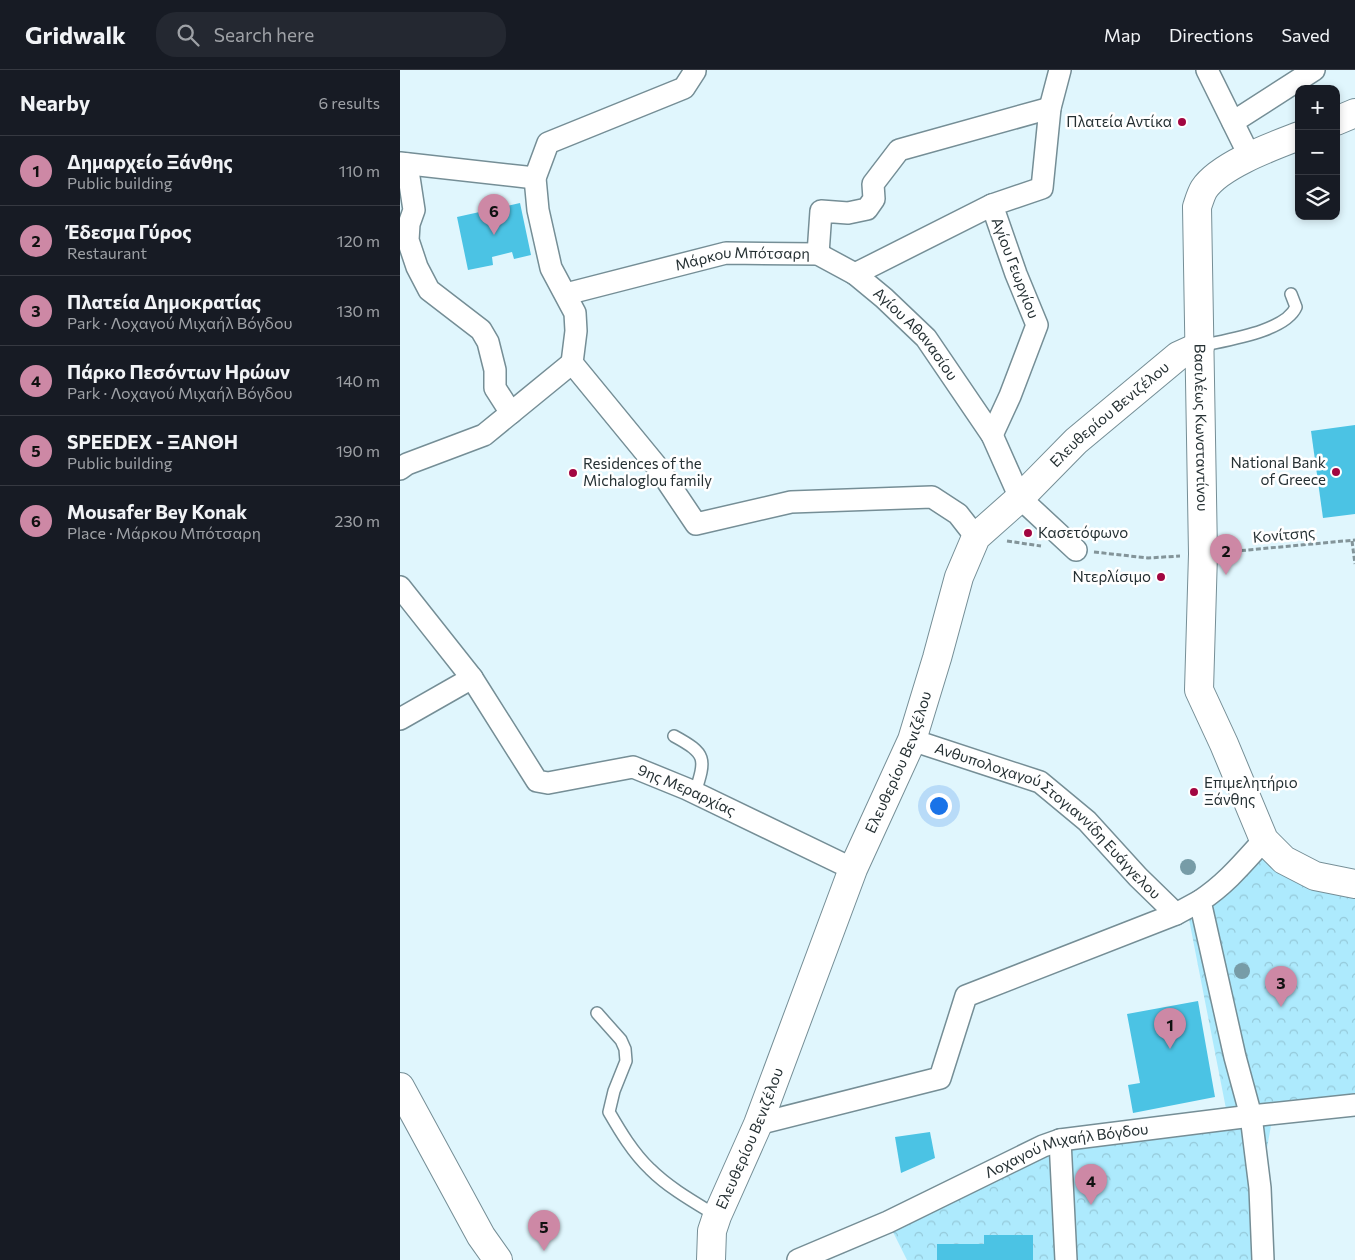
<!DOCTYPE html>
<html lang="en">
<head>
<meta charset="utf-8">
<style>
	:root { --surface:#171b24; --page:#242831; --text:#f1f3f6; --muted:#9ea1a6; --line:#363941; --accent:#cd88a5 }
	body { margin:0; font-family:Commissioner,sans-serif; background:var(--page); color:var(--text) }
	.controls { position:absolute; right:15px; top:15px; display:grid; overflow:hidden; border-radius:10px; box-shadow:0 2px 8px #0003 }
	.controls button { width:45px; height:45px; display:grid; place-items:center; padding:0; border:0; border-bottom:1px solid var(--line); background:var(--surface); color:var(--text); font:25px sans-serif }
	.you { position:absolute; left:538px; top:735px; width:18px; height:18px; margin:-12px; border:4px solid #fff; border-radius:50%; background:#1a73e8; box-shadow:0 0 0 8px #1a73e833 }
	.badge { display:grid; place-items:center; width:32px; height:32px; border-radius:50%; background:var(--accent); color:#111; font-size:16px; font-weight:700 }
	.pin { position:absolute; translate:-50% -41px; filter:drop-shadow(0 1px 2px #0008) }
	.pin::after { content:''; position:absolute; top:26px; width:18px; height:15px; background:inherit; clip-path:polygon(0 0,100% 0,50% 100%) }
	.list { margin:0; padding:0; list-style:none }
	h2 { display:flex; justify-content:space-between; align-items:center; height:65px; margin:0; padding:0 20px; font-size:21px }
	h2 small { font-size:16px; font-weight:400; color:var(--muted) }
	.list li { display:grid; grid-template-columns:32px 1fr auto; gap:15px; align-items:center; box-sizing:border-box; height:70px; padding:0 20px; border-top:1px solid var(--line) }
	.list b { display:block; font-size:19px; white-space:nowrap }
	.list p { margin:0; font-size:16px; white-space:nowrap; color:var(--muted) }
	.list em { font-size:16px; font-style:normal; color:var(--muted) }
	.icon { flex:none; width:28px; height:28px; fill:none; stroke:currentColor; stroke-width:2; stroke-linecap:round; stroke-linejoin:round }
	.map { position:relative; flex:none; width:955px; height:1190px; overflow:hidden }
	header { display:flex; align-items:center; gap:30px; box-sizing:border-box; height:70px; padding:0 25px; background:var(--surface); border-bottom:1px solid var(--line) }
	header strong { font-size:24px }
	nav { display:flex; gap:28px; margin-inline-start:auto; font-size:18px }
	.search { width:350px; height:45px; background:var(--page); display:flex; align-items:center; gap:12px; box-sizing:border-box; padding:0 18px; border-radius:20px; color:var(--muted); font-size:19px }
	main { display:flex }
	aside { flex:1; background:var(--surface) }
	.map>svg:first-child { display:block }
	.forest { fill:url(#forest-crowns) }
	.building { fill:#4bc3e4 }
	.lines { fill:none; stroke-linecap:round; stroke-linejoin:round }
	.lane-casing { stroke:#758e96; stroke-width:14 }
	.street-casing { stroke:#758e96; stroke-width:24 }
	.secondary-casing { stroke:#758e96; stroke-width:30 }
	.path { stroke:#839499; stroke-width:3; stroke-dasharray:5 2.5; stroke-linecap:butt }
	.lane { stroke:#fff; stroke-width:11 }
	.street { stroke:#fff; stroke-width:21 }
	.secondary { stroke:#fff; stroke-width:28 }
	.tree { fill:#779ca7 }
	.poi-dot { fill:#a20641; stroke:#fff; stroke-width:2 }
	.labels { text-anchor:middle; stroke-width:5; stroke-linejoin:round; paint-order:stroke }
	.poi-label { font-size:15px; fill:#253033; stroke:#fff; text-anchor:end }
	.street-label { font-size:15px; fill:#253033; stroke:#fff }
</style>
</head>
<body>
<header>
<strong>Gridwalk</strong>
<div class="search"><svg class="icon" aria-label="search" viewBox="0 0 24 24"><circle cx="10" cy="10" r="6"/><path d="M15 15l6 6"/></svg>Search here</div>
<nav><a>Map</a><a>Directions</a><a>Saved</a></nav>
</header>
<main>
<aside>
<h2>Nearby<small>6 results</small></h2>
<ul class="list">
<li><span class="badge">1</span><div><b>Δημαρχείο Ξάνθης</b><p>Public building</p></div><em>110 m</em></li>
<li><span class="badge">2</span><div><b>Έδεσμα Γύρος</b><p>Restaurant</p></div><em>120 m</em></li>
<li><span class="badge">3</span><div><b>Πλατεία Δημοκρατίας</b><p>Park · Λοχαγού Μιχαήλ Βόγδου</p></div><em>130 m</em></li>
<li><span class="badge">4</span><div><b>Πάρκο Πεσόντων Ηρώων</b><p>Park · Λοχαγού Μιχαήλ Βόγδου</p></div><em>140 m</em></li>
<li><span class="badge">5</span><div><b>SPEEDEX - ΞΑΝΘΗ</b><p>Public building</p></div><em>190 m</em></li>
<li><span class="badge">6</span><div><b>Mousafer Bey Konak</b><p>Place · Μάρκου Μπότσαρη</p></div><em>230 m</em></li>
</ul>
</aside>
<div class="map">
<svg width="955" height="1190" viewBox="0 0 955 1190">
	<defs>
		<pattern id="forest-crowns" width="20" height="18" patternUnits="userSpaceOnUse" patternTransform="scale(1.25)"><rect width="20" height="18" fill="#adeafd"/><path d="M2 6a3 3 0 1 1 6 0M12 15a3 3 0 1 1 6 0" fill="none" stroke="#95c9d9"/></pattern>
	</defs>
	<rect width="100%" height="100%" fill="#e0f6fd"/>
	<!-- forest -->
	<path class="forest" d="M864,770l91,40v225l-82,9 -13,74 -1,72h-352l-19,-38 172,-82 168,-21 -41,-210z"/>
	<!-- building -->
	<g class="building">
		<path d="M120,133l11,52 -17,4 -2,-7 -20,5 1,8 -25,5 -11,-53z"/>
		<path d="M955,355v89l-32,4 -12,-87z"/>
		<path d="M798,931l17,96 -82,16 -5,-28 12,-2 -13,-69z"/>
		<path d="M530,1062l5,26 -34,15 -6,-36z"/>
		<path d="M584,1165h49v25h-96v-16h47z"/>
	</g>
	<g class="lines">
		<!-- lane casing -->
		<g class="lane-casing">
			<g id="lane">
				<path d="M800,276c25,-6 85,-14 96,-39l-5,-13"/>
				<path d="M274,666c33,18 32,22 21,57"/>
				<path d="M197,943l24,27 4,9 1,12 -12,30 -5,21c11,19 24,41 41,57 19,19 44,33 67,47"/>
			</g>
		</g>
		<!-- street casing -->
		<g class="street-casing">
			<g id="street">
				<path d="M807,0l42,85"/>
				<path d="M295,1l-11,17 -136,55 -13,35 3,32 13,58 24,45 1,18 -4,32 87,106 37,55 95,-22 141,-5 26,17 18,23"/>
				<path d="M833,52l81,-52"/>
				<path d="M0,93l135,15"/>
				<path d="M7,94l7,46 -5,14 -1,16 9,27 12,23 52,40 7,12 7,28v18l16,25"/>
				<path d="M418,184l3,-43 27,2 19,-4 7,-10 -1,-15 26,-34 151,-42"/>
				<path d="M455,204l137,-69"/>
				<path id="s1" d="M166,224l160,-41 92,1 37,20 29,24 42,40 66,97 28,63 56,52"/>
				<path d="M592,365l18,-39 27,-71 -21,-51 -24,-69 50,-17 8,-80 10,-38"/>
				<path d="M0,399l7,-5 77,-29 88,-72"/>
				<path id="s2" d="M0,517l72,91 65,103 11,2 85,-16 54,22 166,80"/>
				<path d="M0,649l72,-41"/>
				<path id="s3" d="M512,670l128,42 47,39 51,56 38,37"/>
				<path d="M358,1054l182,-46 26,-82 210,-82 24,-13"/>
				<path d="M660,1070l6,120"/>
				<path id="s4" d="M398,1190l90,-38 155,-76 17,-6 191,-24 104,-11"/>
				<path d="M863,1190l-3,-72 -9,-72 -16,-59 -35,-156c26,-17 44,-39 64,-61"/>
			</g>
		</g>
		<!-- secondary casing -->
		<g class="secondary-casing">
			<g id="secondary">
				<path d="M936,51l19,-8"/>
				<path id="s5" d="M899,66c-26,10 -79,29 -95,53 -3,5 -5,12 -7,18l6,347 -4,136 25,54 40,96 20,20 31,16 40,8"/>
				<path d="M0,1017l81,149 17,24"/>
				<path id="s6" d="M311,1190l1,-29 5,-15 41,-92 95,-255 59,-129 25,-82 22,-81 17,-40 44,-39 56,-57 102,-85 22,-10"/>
			</g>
		</g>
		<!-- path -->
		<g class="path">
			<path d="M607,471l34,5"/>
			<path d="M952,471l3,23"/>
			<path d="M694,482l54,6 32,-2"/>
			<path d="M826,482l129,-12"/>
		</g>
		<!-- lane -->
		<use href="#lane" class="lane"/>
		<!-- street -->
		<use href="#street" class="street"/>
		<!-- secondary -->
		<use href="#secondary" class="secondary"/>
	</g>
	<!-- trees -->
	<g class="tree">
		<circle cx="788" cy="797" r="8"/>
		<circle cx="842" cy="901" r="8"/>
	</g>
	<!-- markers -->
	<g class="poi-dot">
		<circle cx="782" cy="52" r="5"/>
		<circle cx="936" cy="402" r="5"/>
		<circle cx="173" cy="403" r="5"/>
		<circle cx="628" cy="463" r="5"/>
		<circle cx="761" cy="507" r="5"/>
		<circle cx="794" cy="722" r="5"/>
	</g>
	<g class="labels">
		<!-- poi labels -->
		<g class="poi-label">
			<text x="772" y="57">Πλατεία Αντίκα</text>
			<text x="926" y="398">National Bank<tspan x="926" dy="17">of Greece</tspan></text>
			<text x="183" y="399" text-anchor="start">Residences of the<tspan x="183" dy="17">Michaloglou family</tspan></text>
			<text x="638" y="468" text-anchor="start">Κασετόφωνο</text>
			<text x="751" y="512">Ντερλίσιμο</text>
			<text x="804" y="718" text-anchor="start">Επιμελητήριο<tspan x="804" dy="17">Ξάνθης</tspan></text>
		</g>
		<!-- street labels -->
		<g class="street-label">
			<text dy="5" stroke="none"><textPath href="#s1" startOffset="181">Μάρκου Μπότσαρη</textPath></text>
			<text transform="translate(615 198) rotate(69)" y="5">Αγίου Γεωργίου</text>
			<text dy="5" stroke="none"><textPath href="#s1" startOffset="385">Αγίου Αθανασίου</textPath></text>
			<text dy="5" stroke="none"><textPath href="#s6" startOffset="954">Ελευθερίου Βενιζέλου</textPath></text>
			<text dy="5" stroke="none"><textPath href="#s5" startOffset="350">Βασιλέως Κωνσταντίνου</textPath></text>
			<text transform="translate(884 465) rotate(-5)" y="5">Κονίτσης</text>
			<text dy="5" stroke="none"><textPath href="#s6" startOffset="534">Ελευθερίου Βενιζέλου</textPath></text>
			<text dy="5" stroke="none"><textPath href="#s2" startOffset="394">9ης Μεραρχίας</textPath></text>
			<text dy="5" stroke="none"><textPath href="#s3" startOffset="162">Ανθυπολοχαγού Στογιαννίδη Ευάγγελου</textPath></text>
			<text dy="5" stroke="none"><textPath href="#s6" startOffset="129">Ελευθερίου Βενιζέλου</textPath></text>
			<text dy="5" stroke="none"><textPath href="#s4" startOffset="292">Λοχαγού Μιχαήλ Βόγδου</textPath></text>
		</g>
	</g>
</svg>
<div class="controls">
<button>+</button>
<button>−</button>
<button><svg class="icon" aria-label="layers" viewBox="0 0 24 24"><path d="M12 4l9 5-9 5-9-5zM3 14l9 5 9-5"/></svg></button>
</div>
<div class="you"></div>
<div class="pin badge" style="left:770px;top:979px">1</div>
<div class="pin badge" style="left:826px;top:505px">2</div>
<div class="pin badge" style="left:881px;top:937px">3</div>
<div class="pin badge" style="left:691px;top:1135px">4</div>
<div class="pin badge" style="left:144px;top:1181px">5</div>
<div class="pin badge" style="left:94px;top:165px">6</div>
</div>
</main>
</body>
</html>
